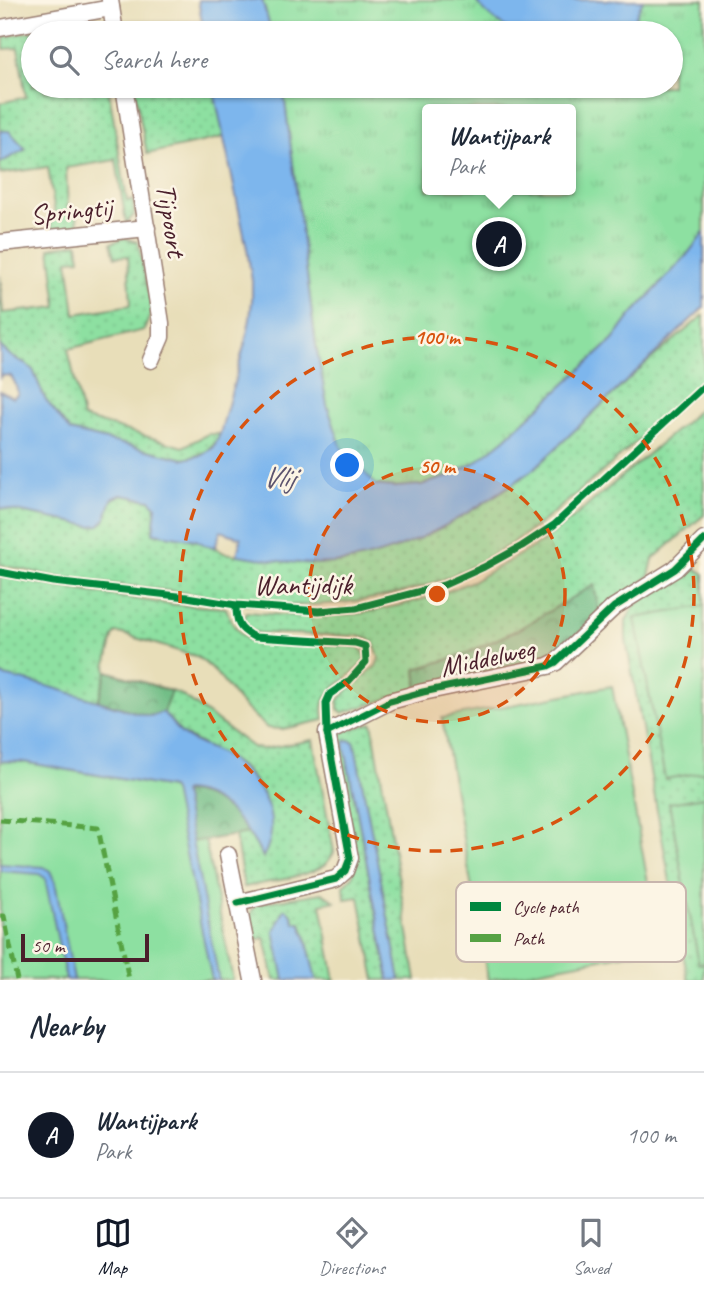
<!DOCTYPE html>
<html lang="en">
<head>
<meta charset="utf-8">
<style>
	:root { --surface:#fff; --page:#f2f2f3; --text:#1f2937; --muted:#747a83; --line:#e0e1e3; --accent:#111827 }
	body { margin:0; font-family:Caveat,sans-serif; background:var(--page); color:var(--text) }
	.scale { position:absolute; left:21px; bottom:18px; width:128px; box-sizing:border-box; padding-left:7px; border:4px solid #4a1f2b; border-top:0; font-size:19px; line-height:24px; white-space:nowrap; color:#4a1f2b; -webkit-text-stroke:5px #fcf5e5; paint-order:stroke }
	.you { position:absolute; left:348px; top:466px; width:24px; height:24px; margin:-18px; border:5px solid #fff; border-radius:50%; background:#1a73e8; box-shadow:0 0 0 10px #1a73e833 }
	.badge { display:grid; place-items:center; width:46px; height:46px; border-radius:50%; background:var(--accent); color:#fff; font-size:23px; font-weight:700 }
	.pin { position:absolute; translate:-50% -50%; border:4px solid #fff; box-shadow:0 2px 7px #0006 }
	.popup { position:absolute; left:422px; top:104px; width:154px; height:91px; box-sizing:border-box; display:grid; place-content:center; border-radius:7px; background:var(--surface); filter:drop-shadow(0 2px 5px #0005); font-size:23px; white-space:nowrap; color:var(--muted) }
	.popup b { font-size:26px; color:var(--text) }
	.popup::after { content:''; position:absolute; left:50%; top:100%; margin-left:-14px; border:14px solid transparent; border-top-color:var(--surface) }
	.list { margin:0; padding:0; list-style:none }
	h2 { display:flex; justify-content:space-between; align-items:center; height:91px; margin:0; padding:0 28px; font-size:30px }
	h2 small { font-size:23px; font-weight:400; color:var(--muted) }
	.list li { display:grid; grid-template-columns:46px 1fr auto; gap:21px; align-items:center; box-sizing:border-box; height:126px; padding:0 28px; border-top:2px solid var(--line) }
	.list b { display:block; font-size:26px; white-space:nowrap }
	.list p { margin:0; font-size:23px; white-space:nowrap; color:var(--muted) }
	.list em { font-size:23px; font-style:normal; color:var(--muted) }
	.icon { flex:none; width:38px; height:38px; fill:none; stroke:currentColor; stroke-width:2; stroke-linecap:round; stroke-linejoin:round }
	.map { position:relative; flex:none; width:704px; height:980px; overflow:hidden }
	.search { position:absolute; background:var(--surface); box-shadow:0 2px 5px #0004; left:21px; right:21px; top:21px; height:77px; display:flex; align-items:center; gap:18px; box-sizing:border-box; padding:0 24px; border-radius:38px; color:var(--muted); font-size:26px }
	.sheet { height:217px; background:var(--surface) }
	nav { display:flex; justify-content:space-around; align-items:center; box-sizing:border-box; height:98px; border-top:2px solid var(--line); background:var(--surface); font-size:19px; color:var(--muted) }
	nav a { display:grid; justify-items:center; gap:4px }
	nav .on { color:var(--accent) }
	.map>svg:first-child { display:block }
	.grass { fill:url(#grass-dots); stroke:#6c8066; stroke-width:2 }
	.forest { fill:url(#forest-crowns); stroke:#5e6e59; stroke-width:2 }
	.park { fill:url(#park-tufts); stroke:#6c8066; stroke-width:2; fill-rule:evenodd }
	.garden { fill:#8de0a1; stroke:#6c8066; stroke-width:2 }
	.water { fill:#7db6ed; stroke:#646a8c; stroke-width:2 }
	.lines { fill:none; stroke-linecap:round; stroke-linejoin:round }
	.street-casing { stroke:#997e72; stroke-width:19 }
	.street { stroke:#fff; stroke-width:16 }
	.quiet { stroke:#56a243; stroke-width:5; stroke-dasharray:10 5; stroke-linecap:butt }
	.cycleway-casing { stroke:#fcf5e5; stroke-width:11 }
	.cycleway { stroke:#00873e; stroke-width:7 }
	.ring { fill:none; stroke:#d8530f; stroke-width:3.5; stroke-dasharray:12 9 }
	.labels { text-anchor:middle; stroke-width:5; stroke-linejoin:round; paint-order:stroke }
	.street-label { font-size:28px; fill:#4a1f2b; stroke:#fcf5e5 }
	.water-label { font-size:30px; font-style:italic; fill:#5c546f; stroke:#fcf5e5 }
	.key { fill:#fcf5e5; stroke:#c7b5ad; stroke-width:2 }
	.key-label { font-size:19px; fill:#4a1f2b }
	.centre { fill:#d8530f; stroke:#fcf5e5; stroke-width:3.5 }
	.ring-label { font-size:21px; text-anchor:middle; font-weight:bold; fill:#d8530f; stroke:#fcf5e5; stroke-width:5; stroke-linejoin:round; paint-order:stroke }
</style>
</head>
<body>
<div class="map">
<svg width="704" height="980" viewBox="0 0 704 980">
	<defs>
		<pattern id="grass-dots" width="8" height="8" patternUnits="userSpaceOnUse" patternTransform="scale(1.75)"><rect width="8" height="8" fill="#8de0a1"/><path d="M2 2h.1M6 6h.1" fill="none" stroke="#7bc08b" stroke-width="1.8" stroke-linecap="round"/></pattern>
		<pattern id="forest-crowns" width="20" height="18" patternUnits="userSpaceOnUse" patternTransform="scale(1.75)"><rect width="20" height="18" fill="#72be87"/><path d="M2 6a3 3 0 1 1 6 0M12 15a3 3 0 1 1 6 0" fill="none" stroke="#609a6f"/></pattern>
		<pattern id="park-tufts" width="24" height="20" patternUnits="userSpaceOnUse" patternTransform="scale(1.75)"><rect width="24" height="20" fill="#8de0a1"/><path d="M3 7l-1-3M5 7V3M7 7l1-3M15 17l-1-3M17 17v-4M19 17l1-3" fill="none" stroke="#7bc08b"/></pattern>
	</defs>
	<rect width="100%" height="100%" fill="#fcf5e5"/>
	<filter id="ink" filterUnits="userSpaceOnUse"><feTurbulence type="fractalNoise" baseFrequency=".0143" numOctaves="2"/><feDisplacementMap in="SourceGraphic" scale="14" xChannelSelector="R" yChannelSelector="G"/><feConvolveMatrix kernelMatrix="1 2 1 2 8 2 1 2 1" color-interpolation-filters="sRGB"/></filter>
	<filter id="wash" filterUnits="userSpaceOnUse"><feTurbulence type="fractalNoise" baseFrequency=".00686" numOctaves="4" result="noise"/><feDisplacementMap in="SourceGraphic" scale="28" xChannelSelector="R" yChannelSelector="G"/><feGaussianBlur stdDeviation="1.57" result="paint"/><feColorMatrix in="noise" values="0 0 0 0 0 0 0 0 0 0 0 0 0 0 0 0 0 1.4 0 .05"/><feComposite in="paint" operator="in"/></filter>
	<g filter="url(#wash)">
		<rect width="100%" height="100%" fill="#e8deb9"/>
		<!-- grass -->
		<g class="grass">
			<path d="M43,29l1,4h-11v53h11l1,5 32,-5h31l19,115 6,-1 1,15 -8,8 -10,-63 -50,8 2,43 9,3 1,14 -25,4 -3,-13 5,-5 -7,-47 -48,7v-11l25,-14 -16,-18h-9v-28l26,-6 -8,-49 -14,1v-12z"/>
			<path d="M134,86h79l11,51 -77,17z"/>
			<path d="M124,238l14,4 14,69 -8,19 -76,19 15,69 100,29 25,-13h12c-9,19 -17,20 -36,25l-114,-28 -25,-32 -12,-29 -8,-7 -13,-6 -12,-11v-71l3,38 54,-6 -7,-59 28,-5 2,16 -12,1 7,54 56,-9 -3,-49 -13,1 -4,-14z"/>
			<path d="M704,315v64c-30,30 -62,58 -94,86 -48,42 -96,84 -156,110 -57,25 -129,33 -192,30 -20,-1 -38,-5 -58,-9 -17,-3 -35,-5 -52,-7 -30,-4 -60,-6 -90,-11 -20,-4 -41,-9 -62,-13v-57l91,18 15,-8 6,-19 9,-4 29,5 6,6 -3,27c24,4 52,6 71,20l76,10 44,-1 28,-6 63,-26 69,-40 31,-22 109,-103z"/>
			<path d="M704,404v111l-51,44 -4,17 -49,40 -7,-30 -76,44 -54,25 -47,14 2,20 -75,24 -5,-4v-8l14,-16 24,-19 3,-8 -4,-12 -6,-7 -11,-3 -98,-3 -12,-2c-4,-7 -5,-11 -1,-19l36,3 41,1 38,-3 39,-8 40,-11 34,-14 65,-37 33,-25 115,-98z"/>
			<path d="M689,564l15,10v406h-16l-62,-340v-19l8,-15z"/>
			<path d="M0,576l84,15 83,13 59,4c4,14 12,24 22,32l108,6 7,5 3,8c-5,6 -10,12 -16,16 -17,14 -31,20 -26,45l-41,9 -16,-1c-8,-8 -17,-15 -25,-23 -15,-17 -27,-38 -47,-49l-72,-22 -7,-1 -3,4 -7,29 1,5 -9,30 -98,-26z"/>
			<path d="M171,691l9,3 74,54 9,1 50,-9 21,112c-3,6 -6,10 -11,14 -14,10 -60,17 -79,21l-9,-52 14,-2 14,24 2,-59 -9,-15 -12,-14 -12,-9 -50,-26 -19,-22z"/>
			<path d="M372,723l2,11 42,246h-16l-45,-234 -1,-4 -9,-1 -1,3 45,236h-14l-16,-83 -14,2 -1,-13 9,-10 3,-20 -20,-113 1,-7 5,-4z"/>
			<path d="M322,893l13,8 -14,3 14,76h-19l-10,-43 -5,-14h-6l-3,-9 -8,-4 -7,16 7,54h-10l-9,-42 -12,2c-2,-14 -8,-29 7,-37z"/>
		</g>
		<!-- forest -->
		<g class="forest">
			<path d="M594,585l6,31 -46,36 -18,9 -118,28 -2,-20 47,-14 54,-25z"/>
			<path d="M107,671l64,20 -8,21 -13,4 -52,-15z"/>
			<path d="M183,792c26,0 53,19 66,41l-57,9z"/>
		</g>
		<!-- park -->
		<path class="park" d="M262,0h442v233l-18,23 -56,61 -17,23 -108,99 -29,23 -29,15 -26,8 -27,2 -18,-2 -34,-36 -15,-44 -11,-60 -33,-259h388v-53h-399zM427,109h144v81h-144z"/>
		<!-- garden -->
		<g class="garden">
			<path d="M704,606v166l-39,7 -30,-161z"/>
			<path d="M612,686l48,262 -172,32 -46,-262z"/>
			<path d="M0,761l23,1 148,26 4,6 9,49 21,-3 28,140h-233z"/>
			<path d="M704,797v166l-5,1 -30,-161z"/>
		</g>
		<!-- water -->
		<g class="water">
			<path d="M198,0h64l10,33h-68z"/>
			<path d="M475,0h168l-9,20 -16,13h-102c-16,-8 -31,-19 -41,-33z"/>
			<path d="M213,86h70l33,259 11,60 15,44 34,36 18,2 27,-2 26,-8 29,-15 29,-23 108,-99 17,-23 56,-61 18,-23v74l-169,161c-53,38 -124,85 -191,94 -35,5 -72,-2 -107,-7l4,-17 -20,-7 -6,16 -10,-2 -9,-5 -43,-7 3,-27 -6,-6 -29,-5 -9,4 -6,19 -6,7 -9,1 -91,-18v-117l13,7 5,-4 -3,-11 -4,-7 -9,-1 -2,3v-32l12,11 13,6 8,7 12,29 25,32 114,28 18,-4 12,-8 6,-13 26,-95 4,-20 2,-19v-19l-5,-32z"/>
			<path d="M0,131h9l17,18 -26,14z"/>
			<path d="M0,675l51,12 87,26 12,3 13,-4c6,7 11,15 18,21 11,10 26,13 39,20 37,21 66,63 43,104 -17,-31 -40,-64 -79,-66l-1,2 36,187h-7l-39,-189 -2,-3 -148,-26 -23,-1z"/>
			<path d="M350,740l4,2 1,4 45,234h-11l-45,-237 1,-2z"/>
			<path d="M0,864l44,3 6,4 5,11 19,98h-8l-21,-102 -6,-4 -39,-3z"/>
			<path d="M286,909l6,6 3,8h5l6,14 10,43h-32l-10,-49 3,-5 7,-16z"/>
		</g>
	</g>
	<g filter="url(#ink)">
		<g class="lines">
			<!-- street casing -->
			<g class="street-casing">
				<g id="street">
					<path d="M110,0l5,33"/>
					<path d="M0,28l111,-20"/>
					<path d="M124,86l37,237v14l-10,23"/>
					<path d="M0,243l147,-15"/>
					<path d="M228,855l25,125"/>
					<path d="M238,903l98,-24 9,-8 5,-13 -23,-125 63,-32 33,-9 125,-26 8,-4 58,-55 61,-38 29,-29"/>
				</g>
			</g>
			<!-- street -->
			<use href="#street" class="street"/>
			<!-- quiet -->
			<g class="quiet">
				<path d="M0,820l98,8 31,152"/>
				<path d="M0,916h4l13,64"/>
			</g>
			<!-- cycleway casing -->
			<g class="cycleway-casing">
				<g id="cycleway">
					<path d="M0,572l53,10 134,15 49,8 83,6 37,-3 88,-23 40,-18 38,-21 32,-21 150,-139"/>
					<path d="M236,605c0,17 2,24 18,32l101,6 10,3 1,16 -18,20 -18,12 -4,9 1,30 23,125 -5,13 -9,8 -98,24"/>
					<path d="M327,733l63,-32 33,-9 125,-26 8,-4 58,-55 61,-38 29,-29"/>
				</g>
			</g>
			<!-- cycleway -->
			<use href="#cycleway" class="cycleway"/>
		</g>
	</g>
	<!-- distance rings -->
	<circle cx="437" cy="594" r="128" fill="#d8530f" fill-opacity=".12"/>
	<g class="ring">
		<circle cx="437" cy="594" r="128"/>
		<circle cx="437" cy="594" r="257"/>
	</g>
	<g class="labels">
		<!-- street labels -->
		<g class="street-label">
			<text transform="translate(71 210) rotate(-6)" y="10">Springtij</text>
			<text transform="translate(172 220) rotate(81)" y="10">Tijpoort</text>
			<text x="303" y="594">Wantijdijk</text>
			<text transform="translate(487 657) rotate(-12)" y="10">Middelweg</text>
		</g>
		<!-- water labels -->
		<g class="water-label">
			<text x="278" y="487">Vlij</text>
		</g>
	</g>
	<!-- legend -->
	<rect x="456" y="882" width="230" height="80" rx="10" class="key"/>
	<rect x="470" y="902" width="31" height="9" fill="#00873e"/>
	<rect x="470" y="934" width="31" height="8" fill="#56a243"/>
	<g class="key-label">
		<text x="513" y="913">Cycle path</text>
		<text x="513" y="945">Path</text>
	</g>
	<circle cx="437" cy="594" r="10" class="centre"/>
	<g class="ring-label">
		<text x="437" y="344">100 m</text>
		<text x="437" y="473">50 m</text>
	</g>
</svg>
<div class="scale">50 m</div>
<div class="you"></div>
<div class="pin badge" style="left:499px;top:244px">A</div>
<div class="popup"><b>Wantijpark</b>Park</div>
<div class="search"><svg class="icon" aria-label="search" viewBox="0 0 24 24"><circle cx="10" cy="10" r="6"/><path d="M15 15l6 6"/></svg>Search here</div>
</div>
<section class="sheet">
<h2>Nearby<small></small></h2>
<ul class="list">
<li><span class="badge">A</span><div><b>Wantijpark</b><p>Park</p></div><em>100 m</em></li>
</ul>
</section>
<nav>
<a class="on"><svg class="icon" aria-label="map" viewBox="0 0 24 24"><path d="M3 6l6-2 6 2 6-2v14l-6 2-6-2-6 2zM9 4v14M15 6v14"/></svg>Map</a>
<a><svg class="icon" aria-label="directions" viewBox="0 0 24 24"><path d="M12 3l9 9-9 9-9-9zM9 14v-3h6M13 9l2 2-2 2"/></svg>Directions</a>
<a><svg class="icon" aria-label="saved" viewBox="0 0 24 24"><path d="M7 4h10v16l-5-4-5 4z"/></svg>Saved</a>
</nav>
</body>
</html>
